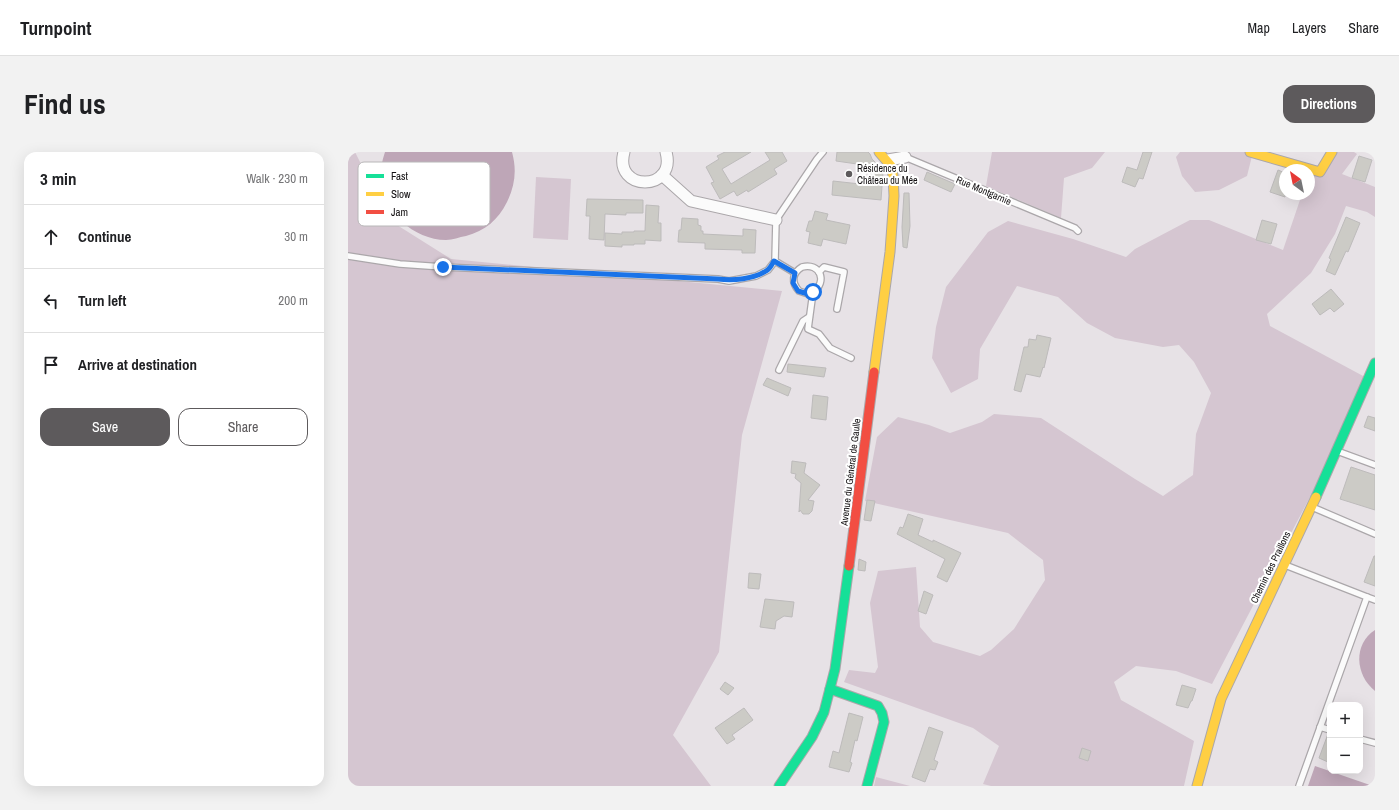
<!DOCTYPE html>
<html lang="en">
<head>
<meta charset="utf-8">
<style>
	:root { --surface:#fff; --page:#f2f2f2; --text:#202124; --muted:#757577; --line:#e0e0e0; --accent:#5d5a5c }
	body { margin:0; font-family:"Archivo Narrow",sans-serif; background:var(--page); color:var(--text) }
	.controls { position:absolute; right:12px; bottom:12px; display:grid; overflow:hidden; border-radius:8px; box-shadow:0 4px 16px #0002 }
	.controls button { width:36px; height:36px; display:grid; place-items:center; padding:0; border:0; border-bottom:1px solid var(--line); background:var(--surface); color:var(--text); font:20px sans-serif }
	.compass { position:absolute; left:931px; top:12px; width:36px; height:36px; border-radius:50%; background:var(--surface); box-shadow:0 4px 16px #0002; rotate:327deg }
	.stop { position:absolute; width:12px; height:12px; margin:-9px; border:3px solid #1a73e8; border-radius:50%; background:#fff }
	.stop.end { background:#1a73e8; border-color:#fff; box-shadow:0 1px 4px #0008 }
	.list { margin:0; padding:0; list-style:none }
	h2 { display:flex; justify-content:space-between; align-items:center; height:52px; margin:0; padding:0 16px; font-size:17px }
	h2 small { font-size:13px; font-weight:400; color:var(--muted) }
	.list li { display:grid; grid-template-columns:26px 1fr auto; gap:12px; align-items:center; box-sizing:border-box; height:64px; padding:0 16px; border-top:1px solid var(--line) }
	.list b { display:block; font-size:15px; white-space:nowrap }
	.list em { font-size:13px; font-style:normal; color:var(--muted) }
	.actions { display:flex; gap:8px; padding:12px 16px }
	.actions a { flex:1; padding:9px 0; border:1px solid var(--accent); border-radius:12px; text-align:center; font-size:14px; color:var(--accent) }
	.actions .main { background:var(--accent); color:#fff }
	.icon { flex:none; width:22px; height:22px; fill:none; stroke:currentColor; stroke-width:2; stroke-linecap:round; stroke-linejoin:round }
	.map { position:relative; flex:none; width:1027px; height:634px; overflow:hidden; border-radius:12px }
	header { display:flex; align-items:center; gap:24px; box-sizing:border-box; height:56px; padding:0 20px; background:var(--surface); border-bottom:1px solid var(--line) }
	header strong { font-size:19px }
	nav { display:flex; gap:22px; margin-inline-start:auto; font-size:14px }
	.intro { display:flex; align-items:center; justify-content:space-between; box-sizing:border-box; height:96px; padding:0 24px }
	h1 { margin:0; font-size:28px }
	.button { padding:10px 18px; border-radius:12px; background:var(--accent); color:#fff; font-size:14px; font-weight:700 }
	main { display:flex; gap:24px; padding:0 24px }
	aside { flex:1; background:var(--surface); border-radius:12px; box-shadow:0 4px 16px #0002 }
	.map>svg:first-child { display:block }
	.green { fill:#d5c6d1 }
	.water { fill:#bea6b7 }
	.building { fill:#cccbc6; stroke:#bdbbbb }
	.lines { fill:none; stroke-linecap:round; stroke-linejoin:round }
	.lane-casing { stroke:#aba7aa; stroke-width:8 }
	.street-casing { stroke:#aba7aa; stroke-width:13 }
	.fast-casing { stroke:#aba7aa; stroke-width:11 }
	.slow-casing { stroke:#aba7aa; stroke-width:11 }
	.jam-casing { stroke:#aba7aa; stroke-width:11 }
	.lane { stroke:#fbfbfb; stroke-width:5.5 }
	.street { stroke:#fbfbfb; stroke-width:11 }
	.fast { stroke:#16e098; stroke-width:9 }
	.slow { stroke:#ffcf43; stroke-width:9 }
	.jam { stroke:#f24e42; stroke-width:9 }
	.route { stroke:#1a73e8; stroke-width:5 }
	.poi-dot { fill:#5d5a5c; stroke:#fff; stroke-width:1.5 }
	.labels { text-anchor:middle; stroke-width:4; stroke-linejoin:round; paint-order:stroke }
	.poi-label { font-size:10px; fill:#131012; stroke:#fff; text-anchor:start }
	.street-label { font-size:10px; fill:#131012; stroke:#fff }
	.key { fill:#fff; stroke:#b8b7b8; stroke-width:1 }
	.key-label { font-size:11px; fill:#131012 }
</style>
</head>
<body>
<header>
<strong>Turnpoint</strong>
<nav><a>Map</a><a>Layers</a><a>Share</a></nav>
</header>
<div class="intro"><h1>Find us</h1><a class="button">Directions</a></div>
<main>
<aside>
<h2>3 min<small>Walk · 230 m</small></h2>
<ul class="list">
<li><svg class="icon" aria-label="ahead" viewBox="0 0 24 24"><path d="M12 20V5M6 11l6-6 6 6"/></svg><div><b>Continue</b></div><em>30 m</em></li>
<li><svg class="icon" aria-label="left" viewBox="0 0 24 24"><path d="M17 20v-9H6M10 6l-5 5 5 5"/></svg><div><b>Turn left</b></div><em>200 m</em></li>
<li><svg class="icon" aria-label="arrive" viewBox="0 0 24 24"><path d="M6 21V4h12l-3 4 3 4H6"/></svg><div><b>Arrive at destination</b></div></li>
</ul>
<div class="actions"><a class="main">Save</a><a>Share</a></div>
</aside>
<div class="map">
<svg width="1027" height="634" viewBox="0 0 1027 634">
	<rect width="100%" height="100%" fill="#e7e2e6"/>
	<!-- green -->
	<g class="green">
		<path d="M0,0h7l34,68 62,39 331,32 -40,144 -23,217 -46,83 38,51h-363z"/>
		<path d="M644,0h113l-13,16 -28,10 -3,40 -75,-32z"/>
		<path d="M832,0h73l-6,24 -28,14 -24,2 -13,-16 -6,-19z"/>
		<path d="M983,0h23l3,2 -15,20 33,13v30l-8,-5 -21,-6 -11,28 -24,39 -44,41 3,12 95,51 -44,99 -109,208 -36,-13 -40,-5 -22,16 7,18 73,41 -10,45h-193l-8,-2 16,-38 -26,-18 -129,-46 5,-12 26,3 3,-6 -8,-64 8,-32 38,-4 4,60 13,15 47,14 11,-6 23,-21 31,-49 -2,-20 -35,-27 -143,-32 12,-64 21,-20 31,8 21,8 32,-11 12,-8 47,4 94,61 28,17 30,-21 3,-41 15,-41 -17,-31 -15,-17 -16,2 -48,-9 -28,-15 -29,-26 -41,-11 -37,63 -2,30 -27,14 -19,-35 4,-31 10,-40 42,-55 20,-11 65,18 53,18 9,-8 55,-29h19l74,30 19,-56h7v-15z"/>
		<path d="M188,25l35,2 -3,61 -35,-2z"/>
		<path d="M528,625l34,9h-36z"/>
	</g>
	<!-- water -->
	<g class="water">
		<path d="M37,0h127c5,18 3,34 -5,50 -9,18 -22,29 -41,34 -7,1 -13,4 -20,4 -32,0 -64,-29 -66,-61 0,-9 2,-18 5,-27z"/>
		<path d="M1027,478v61c-20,-16 -22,-47 0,-61z"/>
		<path d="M967,614l55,19 -1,1h-61z"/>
	</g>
	<!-- building -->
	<g class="building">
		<path d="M377,0h26l-29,17 9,15 39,-24 -5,-8h17l5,9 -13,8 3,5 -29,18 -1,-2 -10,6 -3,-5 -14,8 -9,-16 3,-1 -8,-15 13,-8 -2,-3z"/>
		<path d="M489,0h31l2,2 2,5 9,9 2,4 -2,28 -49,-5 1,-14 36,4 2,-19 -35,-5z"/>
		<path d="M795,0h9l-9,27 -4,-1 -4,9 -13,-5 5,-15 10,3z"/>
		<path d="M1011,4l13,4 -7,22 -13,-4z"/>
		<path d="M930,18l7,3v24l-15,-5z"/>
		<path d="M579,20l28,12 -4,8 -27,-12z"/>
		<path d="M556,41h5l1,33 -3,22 -4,-1 -1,-20z"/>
		<path d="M239,47l56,1v13h-17v2l-21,-1 -1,26 -15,-1 1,-23h-4z"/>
		<path d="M298,53l13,1 -1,17h3v18l-16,-1v4h-11v1h-12v2l-17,-1v-13l17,1v-2h12v-1h11z"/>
		<path d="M467,59l13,3 -2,6 24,5 -4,19 -23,-5 -2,7 -13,-3 2,-11 -4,-1 3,-10h3z"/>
		<path d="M998,65l14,6 -12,29 -2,-1 -11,24 -9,-4 5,-12 -2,-1z"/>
		<path d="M334,66l16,1v6l3,1v5h2v3l40,2v-7l13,1 -1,23h-13v-3l-37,-1v-6l-27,-1 1,-12h2z"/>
		<path d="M914,68l15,4 -6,20 -15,-4z"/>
		<path d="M983,137l13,15 -10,8 -4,-4 -10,7 -8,-11z"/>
		<path d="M689,183l14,3 -7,30 -1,-1 -3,10 -14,-3 -5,18 -7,-2 10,-43h4l1,-8 7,1z"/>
		<path d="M440,212l38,4 -2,9 -37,-5z"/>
		<path d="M419,226l24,10 -3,8 -25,-11z"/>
		<path d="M465,243l15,2 -2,23 -15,-2z"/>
		<path d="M1020,264l7,2v13l-11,-4z"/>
		<path d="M444,309l14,2 -2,10 16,12 -12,15 6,1 -2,10 -3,3h-6l-3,-4 -1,2 2,-29 -6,-5 1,-4 -5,-1z"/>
		<path d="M1003,315l24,8v35l-35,-11z"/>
		<path d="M519,348l8,1 -4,20 -7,-1z"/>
		<path d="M560,362l15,5 -5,16 15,7v-2l28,13 -14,29 -10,-5 8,-18 -48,-25 3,-7 3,1z"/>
		<path d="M1026,404h1v30l-11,-4z"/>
		<path d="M511,407l7,3 -1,9 -7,-1z"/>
		<path d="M401,421l12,1 -2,15 -11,-1z"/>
		<path d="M576,439l9,4 -7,19 -8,-3z"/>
		<path d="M417,447l29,3 -2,15 -8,-1 -8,5 -1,8 -15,-2z"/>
		<path d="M377,530l9,6 -6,7 -8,-6z"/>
		<path d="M834,533l14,4 -4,12h-1l-3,7 -12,-3z"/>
		<path d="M396,556l9,12 -21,15 3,4 -8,5 -12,-16z"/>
		<path d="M501,561l14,4 -6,24 -2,-1 -5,22 2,1 -3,9 -20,-5 4,-16 6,2z"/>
		<path d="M581,575l14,5 -9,28 4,2 -3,8 -5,-1 -5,13 -13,-5z"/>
		<path d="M980,582h2v23l-2,5 -9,-4z"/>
		<path d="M734,596l9,3 -3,10 -9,-3z"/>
	</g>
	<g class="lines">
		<!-- lane casing -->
		<g class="lane-casing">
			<g id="lane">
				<path d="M557,5l170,71 3,3"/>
				<path d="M0,104l52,8 43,3 275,12 11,2 27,-5 12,-6 7,-9 1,-41 41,-61 6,-7"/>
				<path d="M427,109l20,12"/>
				<path d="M471,120l5,-5 20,5 -7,37"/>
				<path d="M465,140l-5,2 -9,-3c-8,-9 -7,-18 3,-24 18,-5 26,15 11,25l-5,37 11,5 11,14 21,10"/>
				<path d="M431,218l24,-49 6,-4"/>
				<path d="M989,299l38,14"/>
				<path d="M964,355l63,27"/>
				<path d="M937,413l82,32"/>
				<path d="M972,575l10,3"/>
				<path d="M1012,587l15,4"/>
				<path d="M951,634l68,-189 8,3"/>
			</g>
		</g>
		<!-- street casing -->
		<g class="street-casing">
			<g id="street">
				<path d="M276,0c-11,40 53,40 42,0"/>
				<path d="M540,8l17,-3"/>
				<path d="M314,23l29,26 85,19"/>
			</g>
		</g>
		<!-- fast casing -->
		<g class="fast-casing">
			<g id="fast">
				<path d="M968,345l59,-134"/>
				<path d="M482,537l48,17 4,7 2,9 -17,64"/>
				<path d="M431,634l33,-49 12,-25 11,-43 14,-103"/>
			</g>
		</g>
		<!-- slow casing -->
		<g class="slow-casing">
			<g id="slow">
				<path d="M902,0l70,20 12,-20"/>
				<path d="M526,220l16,-120 4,-56 -1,-21 -2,-9 -12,-14"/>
				<path d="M849,634l24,-87 95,-202"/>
			</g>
		</g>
		<!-- jam casing -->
		<g class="jam-casing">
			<path id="jam" d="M501,414l25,-194"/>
		</g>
		<!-- lane -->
		<use href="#lane" class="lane"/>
		<!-- street -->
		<use href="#street" class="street"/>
		<!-- fast -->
		<use href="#fast" class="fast"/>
		<!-- slow -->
		<use href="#slow" class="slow"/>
		<!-- jam -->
		<use href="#jam" class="jam"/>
	</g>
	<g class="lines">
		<!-- route -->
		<path class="route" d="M95,115l275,12c15,2 36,0 48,-8 4,-2 6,-7 8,-10l21,12 -2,10 5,8 10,3 5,-2"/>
	</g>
	<!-- markers -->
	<circle class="poi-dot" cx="501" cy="22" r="4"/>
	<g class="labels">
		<!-- poi labels -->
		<g class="poi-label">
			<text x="509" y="20">Résidence du<tspan x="509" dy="12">Château du Mée</tspan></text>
		</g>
		<!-- street labels -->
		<g class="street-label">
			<text transform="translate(636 38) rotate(23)" y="4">Rue Montgarnie</text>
			<text transform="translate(502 320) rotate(-83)" y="4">Avenue du Général de Gaulle</text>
			<text transform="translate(922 415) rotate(-64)" y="4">Chemin des Praillons</text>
		</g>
	</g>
	<!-- legend -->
	<rect x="10" y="10" width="132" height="64" rx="6" class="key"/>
	<rect x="18" y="22" width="18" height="4" fill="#16e098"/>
	<rect x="18" y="40" width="18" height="4" fill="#ffcf43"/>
	<rect x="18" y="58" width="18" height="4" fill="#f24e42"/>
	<g class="key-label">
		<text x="43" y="28">Fast</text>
		<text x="43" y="46">Slow</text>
		<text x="43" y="64">Jam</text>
	</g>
</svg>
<div class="controls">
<button>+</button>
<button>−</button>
</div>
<svg class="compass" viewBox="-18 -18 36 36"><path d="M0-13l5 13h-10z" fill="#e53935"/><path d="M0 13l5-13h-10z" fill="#757577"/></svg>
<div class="stop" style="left:465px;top:140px"></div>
<div class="stop end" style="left:95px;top:115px"></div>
</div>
</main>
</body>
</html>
